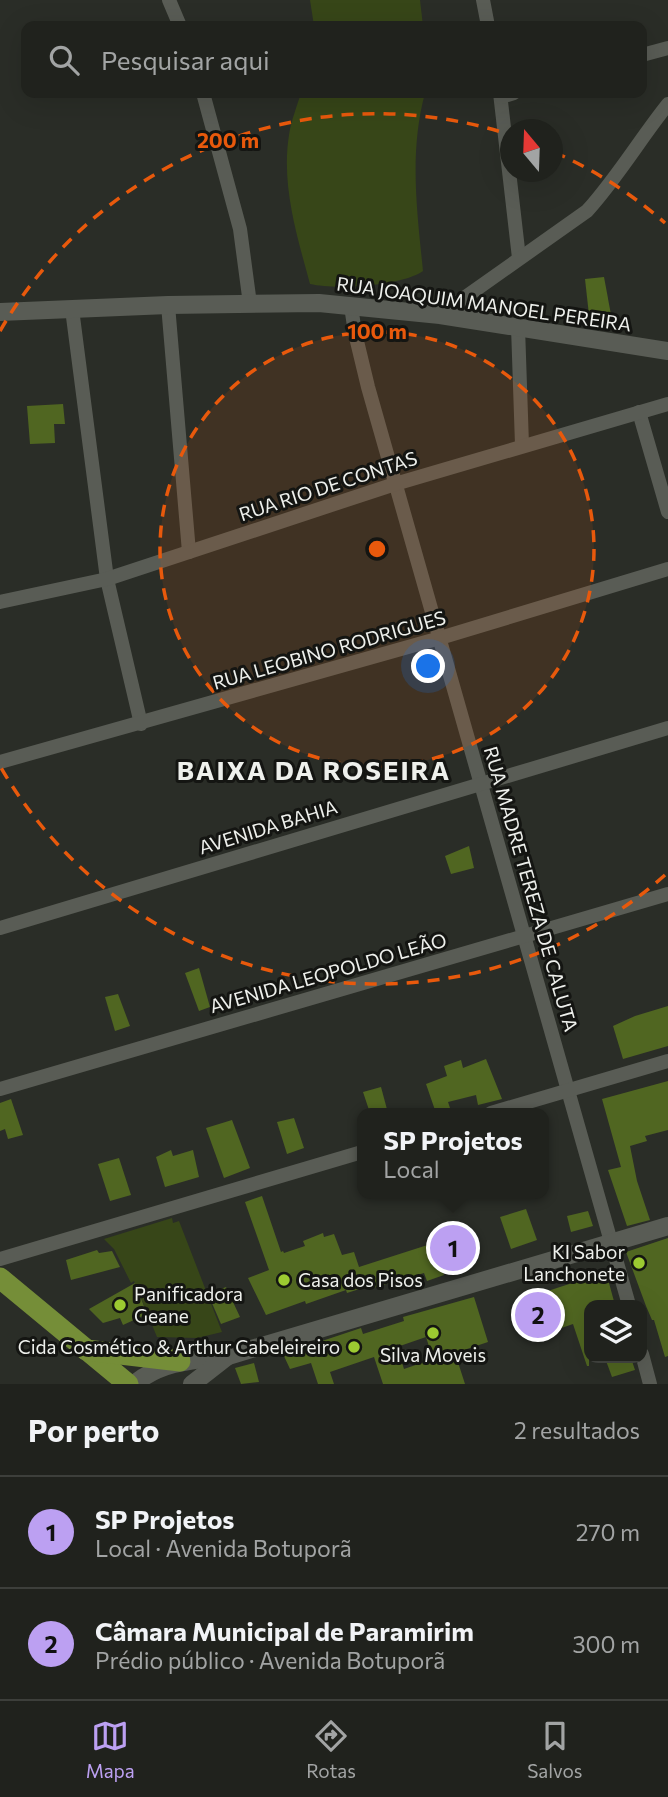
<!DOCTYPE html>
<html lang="pt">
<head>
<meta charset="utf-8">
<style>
	:root { --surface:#20221d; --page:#2d2f2a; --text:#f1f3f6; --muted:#a2a4a4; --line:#3d3f3b; --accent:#bca0f2 }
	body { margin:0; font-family:Commissioner,sans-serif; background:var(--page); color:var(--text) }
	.controls { position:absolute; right:21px; bottom:21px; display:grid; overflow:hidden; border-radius:14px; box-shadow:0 7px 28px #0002 }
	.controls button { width:63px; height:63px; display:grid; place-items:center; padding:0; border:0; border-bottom:2px solid var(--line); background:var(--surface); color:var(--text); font:35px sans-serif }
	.compass { position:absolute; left:500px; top:119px; width:63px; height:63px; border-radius:50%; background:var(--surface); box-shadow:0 7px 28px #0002; rotate:341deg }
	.you { position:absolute; left:429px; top:667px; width:24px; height:24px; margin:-18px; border:5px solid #fff; border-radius:50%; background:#1a73e8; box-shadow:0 0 0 10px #1a73e833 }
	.badge { display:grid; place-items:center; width:46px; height:46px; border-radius:50%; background:var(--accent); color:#111; font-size:23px; font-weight:700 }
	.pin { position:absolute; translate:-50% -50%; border:4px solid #fff; box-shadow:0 2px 7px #0006 }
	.popup { position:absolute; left:357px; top:1108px; width:192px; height:91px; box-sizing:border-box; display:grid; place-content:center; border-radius:14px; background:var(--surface); filter:drop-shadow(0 2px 5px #0005); font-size:23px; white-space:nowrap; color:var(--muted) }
	.popup b { font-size:26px; color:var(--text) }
	.popup::after { content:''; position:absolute; left:50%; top:100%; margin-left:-14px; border:14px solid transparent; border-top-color:var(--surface) }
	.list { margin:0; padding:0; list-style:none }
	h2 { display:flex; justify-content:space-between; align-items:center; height:91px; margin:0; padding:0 28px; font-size:30px }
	h2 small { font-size:23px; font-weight:400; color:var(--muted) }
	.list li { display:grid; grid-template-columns:46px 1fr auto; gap:21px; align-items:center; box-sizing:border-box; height:112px; padding:0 28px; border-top:2px solid var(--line) }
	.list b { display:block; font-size:26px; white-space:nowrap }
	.list p { margin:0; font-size:23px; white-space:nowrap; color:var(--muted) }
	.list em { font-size:23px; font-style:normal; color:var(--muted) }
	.icon { flex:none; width:38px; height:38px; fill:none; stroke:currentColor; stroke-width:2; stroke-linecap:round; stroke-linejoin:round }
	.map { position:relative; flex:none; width:668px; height:1384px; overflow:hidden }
	.search { position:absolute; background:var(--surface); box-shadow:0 7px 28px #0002; left:21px; right:21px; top:21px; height:77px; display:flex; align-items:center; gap:18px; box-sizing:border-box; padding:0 24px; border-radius:14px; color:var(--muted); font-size:26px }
	.sheet { height:315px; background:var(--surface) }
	nav { display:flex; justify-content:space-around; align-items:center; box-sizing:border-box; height:98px; border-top:2px solid var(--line); background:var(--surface); font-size:19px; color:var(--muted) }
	nav a { display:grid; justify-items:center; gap:4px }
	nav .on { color:var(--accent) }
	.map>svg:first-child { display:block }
	.green { fill:#374618 }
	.building { fill:#506621; fill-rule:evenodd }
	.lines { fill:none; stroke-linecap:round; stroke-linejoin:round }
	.minor { stroke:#595c55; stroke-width:14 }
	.tertiary { stroke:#595c55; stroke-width:18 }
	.primary { stroke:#758e38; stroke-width:21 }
	.ring { fill:none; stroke:#e8590c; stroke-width:3.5; stroke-dasharray:12 9 }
	.poi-dot { fill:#9cca31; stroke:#141512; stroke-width:2.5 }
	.labels { text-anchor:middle; stroke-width:6; stroke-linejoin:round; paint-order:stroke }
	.street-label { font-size:19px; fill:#eef0ec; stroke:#141512 }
	.poi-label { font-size:19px; fill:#eef0ec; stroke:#141512; text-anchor:end }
	.district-label { font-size:26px; font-weight:bold; letter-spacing:2px; fill:#eef0ec; stroke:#141512 }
	.centre { fill:#e8590c; stroke:#141512; stroke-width:3.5 }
	.ring-label { font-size:21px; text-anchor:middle; font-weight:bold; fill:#e8590c; stroke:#141512; stroke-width:6; stroke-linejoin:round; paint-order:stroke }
</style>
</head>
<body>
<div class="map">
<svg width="668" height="1384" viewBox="0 0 668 1384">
	<rect width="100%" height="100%" fill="#2a2d27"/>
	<!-- green -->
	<g class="green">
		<path d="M310,0h110l3,26h-109z"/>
		<path d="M301,93h124c-16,60 -8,117 -2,178 -21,15 -87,19 -113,13 -13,-48 -29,-99 -21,-149 2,-14 8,-29 12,-42z"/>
		<path d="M172,1218l1,5 6,-2 43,111 -25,6 -40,-1 -23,-56 -3,2 -17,-34 -10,-10z"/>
	</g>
	<!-- building -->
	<g class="building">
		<path d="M604,277l8,43 -22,4 -5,-45z"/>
		<path d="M63,404l2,20h-11l1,19 -25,1 -3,-38z"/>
		<path d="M469,846l5,22 -23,6 -6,-18z"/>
		<path d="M199,968l11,39 -11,4 -14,-38z"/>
		<path d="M118,994l12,32 -15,5 -10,-34z"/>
		<path d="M668,1006v40l-45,13 -10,-33 22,-10z"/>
		<path d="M486,1059l16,40 -24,6 -2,-10 -28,7 3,9 -15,2 -10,-29 21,-8 -3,-10 17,-6 2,8z"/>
		<path d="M668,1081v49l-23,6 2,5 -17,5 7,35 13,39 -23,6 -19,-56 13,-3 -19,-68z"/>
		<path d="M381,1087l7,26h-18l-7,-21z"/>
		<path d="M11,1099l12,36 -15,4 -3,-10 -5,2v-28z"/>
		<path d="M294,1118l10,30 -17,6 -10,-32z"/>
		<path d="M232,1120l18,48 -26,10 -18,-50z"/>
		<path d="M171,1150l2,6 20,-6 6,27 -34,10 -9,-30z"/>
		<path d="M119,1158l12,37 -21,6 -12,-37z"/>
		<path d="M262,1196l19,56 2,-1 1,2 21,-7 -2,-5 20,-8 1,4 10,-3 8,21 12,-3 5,15 81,-26 -1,-4 17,-6 11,29 -25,8 2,7 -17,6 -3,-8 -51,15 -1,-3 -25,8 -1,-3 -40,14 -1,-3 -39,14 -18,-37 21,-8 -24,-68z"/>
		<path d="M526,1209l11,31 -26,9 -11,-32z"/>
		<path d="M588,1211l5,15 -22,6 -4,-16z"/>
		<path d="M668,1238v118l-3,1 -11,-37h-2l-6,-14 -20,-54z"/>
		<path d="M97,1250l2,3 13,-2 8,16 -49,13 -5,-20z"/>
		<path d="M606,1272l9,33h-26v61h-2l-14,-42 -23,8 2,5 -14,4 -1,-6 -12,4 -11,-37z"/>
		<path d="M135,1283l12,31 -24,11 -3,-7 -17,5 -14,-14z"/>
		<path d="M226,1287l14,30 -19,7 -13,-30z"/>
		<path d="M474,1297l14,45 -33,11 10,31h-82l-9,-27 -44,15 4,12h-16l-7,-21 -21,6 -7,-15 78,-26 2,6 41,-13 -1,-4zM426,1337l7,22 -29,10 -7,-22z"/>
		<path d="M605,1358h26l4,12 -23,7z"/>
		<path d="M254,1363l5,19 -18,2 -6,-16z"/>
	</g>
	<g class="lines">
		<!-- minor -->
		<g class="minor">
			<path d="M169,0l11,26"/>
			<path d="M483,0l5,26"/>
			<path d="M642,55l26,-7"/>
			<path d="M203,93l37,136 10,75"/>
			<path d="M500,93l19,165"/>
			<path d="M501,97l13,-4"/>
			<path d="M168,305l21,247"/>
			<path d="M351,306l4,27 13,54 261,918"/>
			<path d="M72,309l35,270 34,145"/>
			<path d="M440,315l147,-104c30,-33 53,-72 81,-107"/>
			<path d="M518,327l4,118"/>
			<path d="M639,412l29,100"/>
			<path d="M0,602l107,-23 288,-95 273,-80"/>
			<path d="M0,762l440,-124 228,-69"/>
			<path d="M0,928l668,-200"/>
			<path d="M0,1089l668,-195"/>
			<path d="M491,1113l177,-52"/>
			<path d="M0,1259l362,-107"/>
			<path d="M642,1354l8,30"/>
		</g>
		<!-- tertiary -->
		<g class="tertiary">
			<path d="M0,312l168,-7 151,-2 121,12 228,36"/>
			<path d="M134,1384c28,-23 60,-24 94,-28l440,-130"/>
			<path d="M192,1384l36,-28"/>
		</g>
		<!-- primary -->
		<g class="primary">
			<path d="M0,1278l128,106"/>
			<path d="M86,1350l94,11"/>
		</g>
	</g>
	<!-- distance rings -->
	<circle cx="377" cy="549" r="217" fill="#e8590c" fill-opacity=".12"/>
	<g class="ring">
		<circle cx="377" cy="549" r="217"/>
		<path d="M665 875A435 435 0 0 1 0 766M0 331A435 435 0 0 1 508 134M554 152A435 435 0 0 1 665 223"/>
	</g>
	<!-- markers -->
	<g class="poi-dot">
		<circle cx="639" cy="1263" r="7"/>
		<circle cx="284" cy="1280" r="7"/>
		<circle cx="120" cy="1305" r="7"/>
		<circle cx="433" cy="1333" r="7"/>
		<circle cx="354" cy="1347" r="7"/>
	</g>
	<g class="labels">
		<!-- street labels -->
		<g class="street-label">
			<text transform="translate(484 304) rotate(8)" y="7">RUA JOAQUIM MANOEL PEREIRA</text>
			<text transform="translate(328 486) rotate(-18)" y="7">RUA RIO DE CONTAS</text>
			<text transform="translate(329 650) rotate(-16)" y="7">RUA LEOBINO RODRIGUES</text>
			<text transform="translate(268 827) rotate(-17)" y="7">AVENIDA BAHIA</text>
			<text transform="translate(531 889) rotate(74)" y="7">RUA MADRE TEREZA DE CALUTA</text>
			<text transform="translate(328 973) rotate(-16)" y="7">AVENIDA LEOPOLDO LEÃO</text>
		</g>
		<!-- poi labels -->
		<g class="poi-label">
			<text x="625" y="1259">KI Sabor<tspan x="625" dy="22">Lanchonete</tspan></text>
			<text x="298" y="1287" text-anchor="start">Casa dos Pisos</text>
			<text x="134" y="1301" text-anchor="start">Panificadora<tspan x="134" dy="22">Geane</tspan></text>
			<text x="340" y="1354">Cida Cosmético &amp; Arthur Cabeleireiro</text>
			<text x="433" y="1362" text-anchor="middle">Silva Moveis</text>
		</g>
		<!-- district labels -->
		<g class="district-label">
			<text x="314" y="780">BAIXA DA ROSEIRA</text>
		</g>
	</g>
	<circle cx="377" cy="549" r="10" class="centre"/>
	<g class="ring-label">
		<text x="228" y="148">200 m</text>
		<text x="377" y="339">100 m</text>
	</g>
</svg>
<div class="controls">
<button><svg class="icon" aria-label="layers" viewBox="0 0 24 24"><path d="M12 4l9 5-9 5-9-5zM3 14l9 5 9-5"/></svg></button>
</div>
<svg class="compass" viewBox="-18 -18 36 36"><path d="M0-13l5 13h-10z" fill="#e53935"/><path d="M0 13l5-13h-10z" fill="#a2a4a4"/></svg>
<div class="you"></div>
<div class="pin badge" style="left:453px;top:1248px">1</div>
<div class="popup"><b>SP Projetos</b>Local</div>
<div class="pin badge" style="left:538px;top:1315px">2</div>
<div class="search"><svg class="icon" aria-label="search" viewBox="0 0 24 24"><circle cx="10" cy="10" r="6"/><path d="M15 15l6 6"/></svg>Pesquisar aqui</div>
</div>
<section class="sheet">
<h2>Por perto<small>2 resultados</small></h2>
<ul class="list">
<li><span class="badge">1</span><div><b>SP Projetos</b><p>Local · Avenida Botuporã</p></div><em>270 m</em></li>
<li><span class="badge">2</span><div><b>Câmara Municipal de Paramirim</b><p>Prédio público · Avenida Botuporã</p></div><em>300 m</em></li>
</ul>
</section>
<nav>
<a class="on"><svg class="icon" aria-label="map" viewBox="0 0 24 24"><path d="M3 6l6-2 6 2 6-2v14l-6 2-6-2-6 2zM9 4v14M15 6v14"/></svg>Mapa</a>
<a><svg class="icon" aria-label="directions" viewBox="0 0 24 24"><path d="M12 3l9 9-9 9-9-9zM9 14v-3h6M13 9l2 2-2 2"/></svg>Rotas</a>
<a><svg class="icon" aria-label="saved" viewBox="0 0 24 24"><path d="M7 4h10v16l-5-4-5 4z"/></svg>Salvos</a>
</nav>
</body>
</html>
